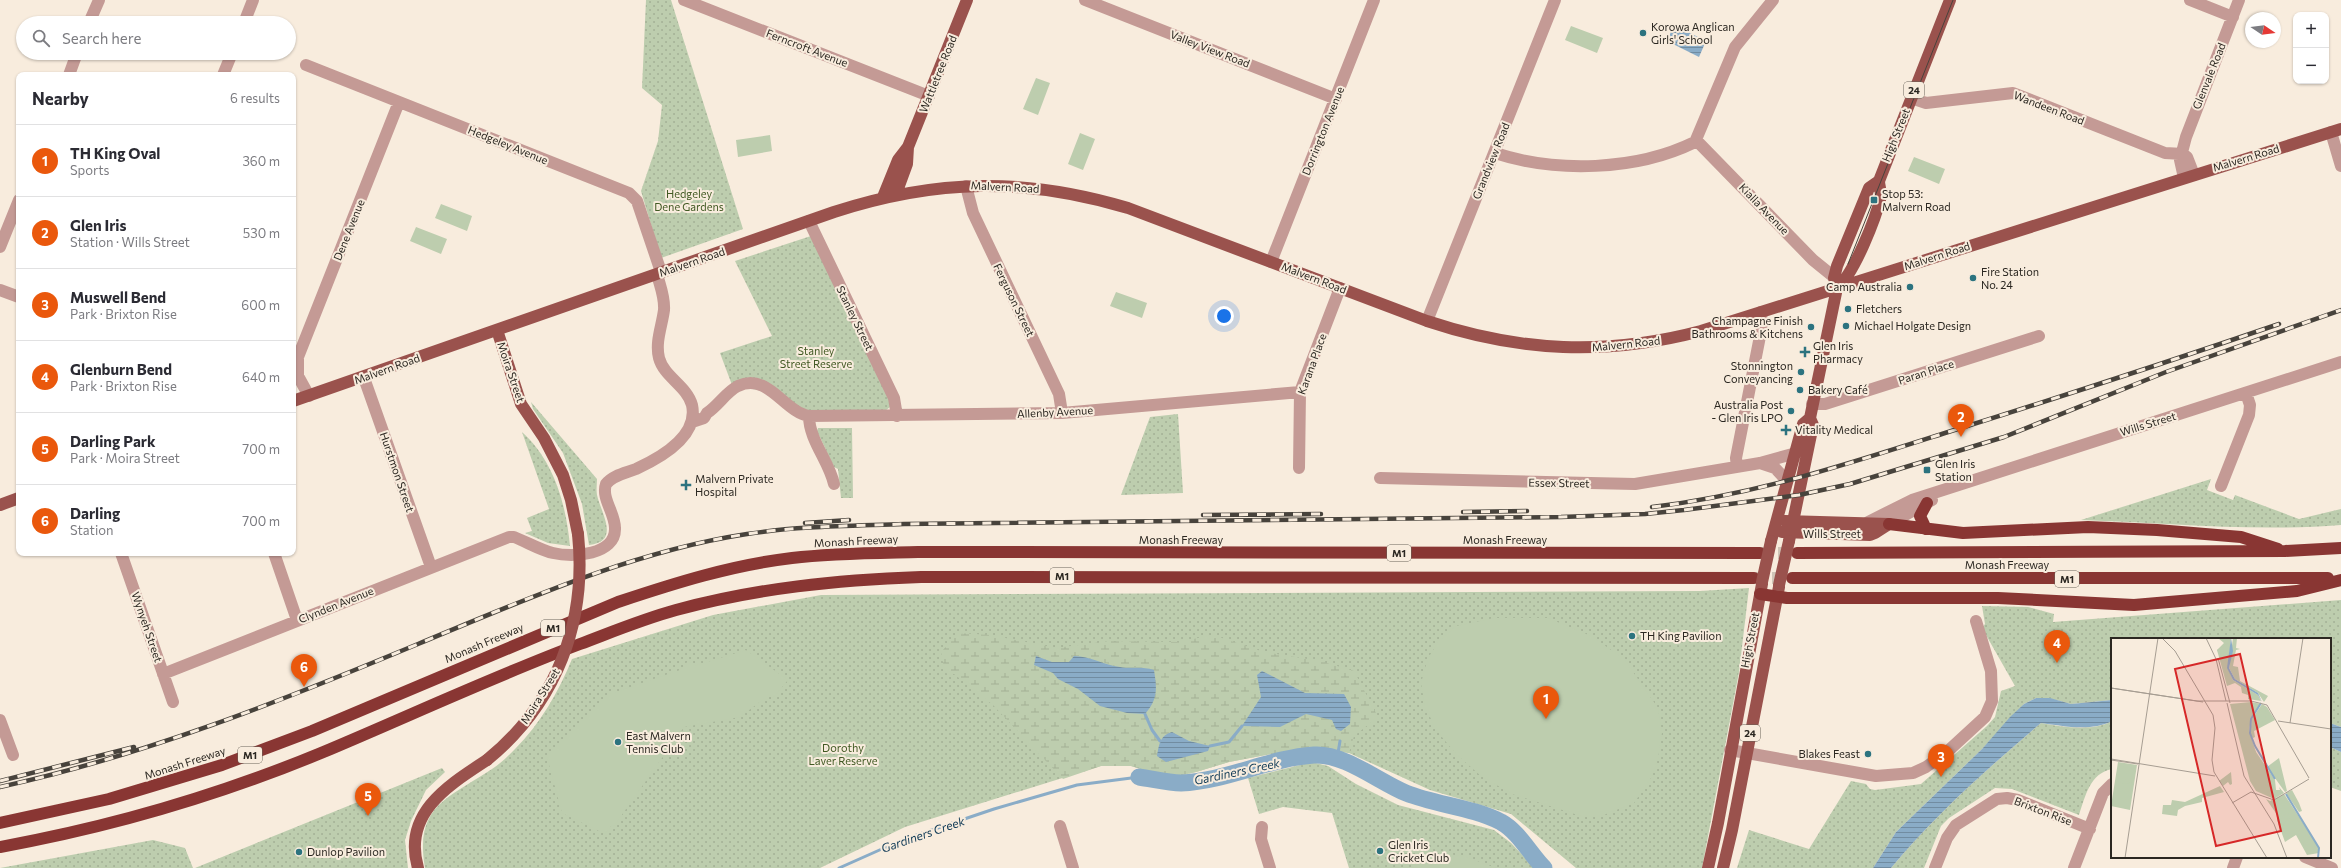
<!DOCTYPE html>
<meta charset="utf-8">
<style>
body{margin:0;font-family:Commissioner,sans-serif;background:#f2f2f3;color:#2b2b33}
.controls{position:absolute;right:12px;top:12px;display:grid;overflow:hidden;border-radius:8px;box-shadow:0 1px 3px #0004}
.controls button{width:36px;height:36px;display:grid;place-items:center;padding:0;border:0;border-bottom:1px solid #e1e1e2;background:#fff;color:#2b2b33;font:20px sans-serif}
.compass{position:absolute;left:2245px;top:12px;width:36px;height:36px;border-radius:50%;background:#fff;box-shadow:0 1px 3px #0004;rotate:103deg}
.you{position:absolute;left:1224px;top:316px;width:14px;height:14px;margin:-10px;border:3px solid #fff;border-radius:50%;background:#1a73e8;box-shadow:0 0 0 6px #1a73e833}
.badge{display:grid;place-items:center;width:26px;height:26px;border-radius:50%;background:#ea580c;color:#fff;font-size:13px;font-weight:700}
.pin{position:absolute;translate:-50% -33px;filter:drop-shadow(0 1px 2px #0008)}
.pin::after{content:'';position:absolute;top:21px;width:14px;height:12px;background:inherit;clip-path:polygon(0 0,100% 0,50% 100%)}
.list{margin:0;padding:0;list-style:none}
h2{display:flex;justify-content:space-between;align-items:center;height:52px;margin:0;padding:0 16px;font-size:17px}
h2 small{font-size:13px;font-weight:400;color:#7c7c81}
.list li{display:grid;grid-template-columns:26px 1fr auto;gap:12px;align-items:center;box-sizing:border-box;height:72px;padding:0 16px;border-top:1px solid #e1e1e2}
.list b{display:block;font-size:15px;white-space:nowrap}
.list p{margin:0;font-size:13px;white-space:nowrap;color:#7c7c81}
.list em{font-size:13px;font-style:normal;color:#7c7c81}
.icon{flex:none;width:22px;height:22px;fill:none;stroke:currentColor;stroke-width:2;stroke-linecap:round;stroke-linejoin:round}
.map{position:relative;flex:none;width:2341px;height:868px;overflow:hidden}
.search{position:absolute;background:#fff;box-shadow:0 1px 3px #0004;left:16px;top:16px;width:280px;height:44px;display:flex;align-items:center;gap:10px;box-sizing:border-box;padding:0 14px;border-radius:22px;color:#7c7c81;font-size:15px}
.panel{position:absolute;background:#fff;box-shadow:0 1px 3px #0004;left:16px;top:72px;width:280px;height:484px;border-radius:8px}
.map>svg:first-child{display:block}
.green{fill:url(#green-dots)}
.wetland{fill:url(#wetland-marsh);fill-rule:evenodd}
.pitch{fill:#bdcdae}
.water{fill:url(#water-rules)}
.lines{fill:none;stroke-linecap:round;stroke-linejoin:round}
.stream{stroke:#8aacc7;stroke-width:3}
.river{stroke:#8aacc7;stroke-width:17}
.highway-tunnel{stroke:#cfc5b7;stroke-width:12;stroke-dasharray:12 6;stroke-linecap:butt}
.minor{stroke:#c49a95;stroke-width:12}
.major{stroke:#9a524d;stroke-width:12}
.highway{stroke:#893633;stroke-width:12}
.tram{stroke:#48433c;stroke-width:1}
.rail-casing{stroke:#48433c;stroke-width:4.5}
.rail{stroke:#f8ecdd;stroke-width:3;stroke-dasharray:9;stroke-linecap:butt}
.major-bridge{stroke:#9a524d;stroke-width:12}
.poi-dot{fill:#2c737f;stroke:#f8ecdd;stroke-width:1.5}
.labels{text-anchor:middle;stroke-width:4;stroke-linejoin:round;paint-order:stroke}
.shield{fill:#f8ecdd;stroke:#686259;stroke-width:1}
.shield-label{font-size:10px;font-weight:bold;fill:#2b2721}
.poi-label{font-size:11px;fill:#2b2721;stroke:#f8ecdd;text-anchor:start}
.street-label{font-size:11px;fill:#2b2721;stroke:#f8ecdd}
.park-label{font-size:11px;fill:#415923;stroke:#f8ecdd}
.water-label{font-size:12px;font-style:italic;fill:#113b57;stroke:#f8ecdd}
.inset-river{fill:none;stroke:#8aacc7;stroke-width:2}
.inset-road{fill:none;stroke:#a69d92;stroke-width:1}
.view{fill:#d62828;fill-opacity:0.15;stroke:#d62828;stroke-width:2}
.inset-edge{fill:none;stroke:#2b2721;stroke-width:2}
</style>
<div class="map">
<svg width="2341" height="868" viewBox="0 0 2341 868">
<defs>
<pattern id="green-dots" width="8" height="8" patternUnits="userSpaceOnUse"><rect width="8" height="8" fill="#bdcdae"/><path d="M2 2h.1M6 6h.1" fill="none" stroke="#a3b095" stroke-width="1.8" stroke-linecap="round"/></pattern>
<pattern id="wetland-marsh" width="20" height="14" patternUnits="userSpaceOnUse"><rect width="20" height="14" fill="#bdcdae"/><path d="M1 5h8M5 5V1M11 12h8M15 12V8" fill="none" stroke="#a3b095"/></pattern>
<pattern id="water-rules" width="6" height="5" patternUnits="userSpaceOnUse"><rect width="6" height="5" fill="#8aacc7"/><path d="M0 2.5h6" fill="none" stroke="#718ca1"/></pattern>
</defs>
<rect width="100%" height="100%" fill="#f8ecdd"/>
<path class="green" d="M646 0H671L743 229 661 258 641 191 658 141 662 105 642 88Z
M811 236 889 397 890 407 885 411H804L784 395 732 385 720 353 772 336 735 261Z
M531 402 597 479C597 484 596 489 597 495 601 513 621 542 589 545L582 504 563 453 533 409Z
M1178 414 1183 493 1121 495 1150 417Z
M818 428H852L853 498H841L838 469 834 467 817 431Z
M522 432C554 461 566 504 570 546L548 543 525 533 532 531 527 518 549 509Z
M2211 479 2207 490 2233 500 2235 495 2299 519 2341 509V525C2255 532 2167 523 2081 520Z
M1749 588 1739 672 1702 868H1576L1511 814 1430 790 1349 753 1320 748H1303L1229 762 1196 772 1177 776H1164L1131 766H1101L905 827 820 868H425C414 805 449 798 492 769 500 764 508 756 515 749 540 724 559 691 572 659L713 615 821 595 1700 591Z
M2341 600V727L2330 723V639H2112V700L2071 704 2056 700 2036 698 2024 704 1982 749 1896 832 1873 868H1737L1749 830 1809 849 1851 781 1866 784 1870 789 1875 790 1921 784 1987 726 1995 717 2001 691 2015 686 1982 628 1985 624 1982 606 2028 607 2054 614 2053 622Z
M2112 721V769C2090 773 2085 797 2079 815L2012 789 1995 788 1949 818 1941 826 1924 868H1891C1936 814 1988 768 2041 723 2063 727 2092 732 2112 721Z
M2330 747 2341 752V791L2330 787Z
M1312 762 1328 766 1356 784 1398 805 1494 830 1511 843 1535 868H1349L1332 813 1283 807 1259 814 1248 778Z
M442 768 445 772 426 790 411 821 405 840 408 868H195Z
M153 840 185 848 193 868H0Z"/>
<path class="wetland" d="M959 633 990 635 1056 648 1109 641 1178 642 1213 635 1264 652 1320 661 1354 671 1378 717 1354 736 1349 753 1320 748H1303L1229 762 1196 772 1177 776H1164L1131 766H1101L1063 779 993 705 954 674 945 673 941 652ZM1074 656H1082L1119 667H1146L1100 706 1078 689 1058 679 1036 657 1052 662H1069ZM1262 671 1305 693H1334L1336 729 1332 720 1306 714 1289 723 1243 726 1261 697 1260 682ZM1172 732 1189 741 1210 746 1157 756Z"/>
<path class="pitch" d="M1571 26 1603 38 1597 53 1565 40Z
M1036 78 1050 83 1038 115 1023 109Z
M1080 133 1095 139 1083 170 1068 164Z
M770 135 772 151 738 157 736 140Z
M1914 157 1945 169 1939 184 1908 171Z
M441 204 472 216 467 231 435 218Z
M416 227 447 239 441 254 410 241Z
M1116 292 1147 303 1142 318 1110 306Z
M1494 618H1548L1591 636 1624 659 1658 708 1662 732 1658 759 1651 778 1634 803 1601 816H1581L1512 794 1481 776 1456 754 1437 731 1425 707 1421 683 1428 658 1439 641 1456 626Z
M746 650 788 680 773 698 769 695 740 717 684 727 614 826 612 825 605 834 562 813 547 757 610 694 680 670 688 661 694 666Z
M1446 854 1464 856 1496 868H1413L1421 861Z"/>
<path class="water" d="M1674 25 1706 41 1699 57 1667 41Z
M1036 656 1052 662H1069L1074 656C1090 656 1104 665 1120 667 1132 669 1142 666 1154 670 1157 689 1158 699 1145 714L1127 713 1100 706 1078 689 1058 679 1053 673 1034 665Z
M1262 671 1305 693 1344 694 1351 707 1350 724 1341 731 1336 729 1332 720 1306 714 1280 727 1242 726 1261 697 1257 675Z
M2036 698H2050L2071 704 2112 700V721C2091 732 2063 726 2041 723 1988 768 1936 814 1891 868H1873L1896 832 1982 749 2010 717 2024 704Z
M2330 723 2341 727V752L2330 747Z
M1172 732 1189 741 1210 746 1208 751 1166 762 1157 756C1159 745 1160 735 1172 732Z"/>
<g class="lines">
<path class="stream" d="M1145 714 1152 730 1160 741
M1210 746 1229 742 1242 726
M1337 759 1340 741
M839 868 902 840 994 809 1077 785 1139 777"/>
<path class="river" d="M1139 777C1153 779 1168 783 1181 783 1227 781 1269 758 1314 755 1344 753 1379 782 1406 793 1436 805 1472 807 1501 822 1519 832 1530 854 1544 868"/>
<path class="highway-tunnel" d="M1760 553H1797
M1754 578H1791"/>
<path class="minor" d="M684 0 929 96
M1085 0 1336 99
M2190 0 2233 17
M89 23 99 0
M244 23 253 0
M306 65 629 193 637 201 661 272
M69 75 77 53
M223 75 232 53
M1911 98 1926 103 2013 93 2165 153 2183 154
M2331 132 2341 166
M1696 140 1813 260 1834 277
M1495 153C1556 173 1636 171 1695 142L1735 47 1773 0
M2183 154 2187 157 2194 175
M2184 178 2180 160 2186 137 2239 0
M966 186 973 213 1059 394 1062 413
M809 221 894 398 897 416
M0 247 19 200
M1271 262 1374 0
M0 290 19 297
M1427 321 1555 0
M298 357V376L309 396
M293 365 298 357 399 102
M364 378 431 567
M1812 404H1825L2039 336
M809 416C809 440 829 461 834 484
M692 422 704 418 707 413C719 405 726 392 738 386 768 372 784 412 809 416L1062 413 1300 392
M1760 463 1775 468 1787 481
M1737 467 1736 458 1762 326 1761 312
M1299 468 1300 392 1340 288
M1380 478 1635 484 1760 463 1796 453
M2221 486 2249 415 2250 405 2246 393
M1868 522 1912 500 2341 362
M1889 524 1932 500
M121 553 173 702
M274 553 297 620
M163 674 509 537H514C527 542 540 550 553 553 573 558 616 555 615 528 615 513 601 498 606 484 613 475 626 473 636 469 660 458 699 437 692 405 687 386 664 377 659 358 655 342 662 326 664 310 665 297 660 286 657 274
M0 720 13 755
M1730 750 1876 776 1913 773 1926 767 1948 751 1985 717 1992 701 1991 671 1976 621
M1060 826 1073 868
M1262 827 1261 839 1270 868
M2305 857 2332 868
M1935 868 1947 838 1956 825 1997 799 2007 798 2018 800 2090 829
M2074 868 2103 793 2112 784
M2233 868 2237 857"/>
<path class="major" d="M896 194 907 164 908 147 967 0
M883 197 898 160 908 147
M1837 288 1834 278 1837 266 1869 188 1879 181
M497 330 521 404 544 438 563 475 571 500 578 534
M293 401 834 212C936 179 1024 177 1128 208L1427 321C1520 352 1606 356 1701 331L2341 129
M0 505 19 498
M1785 521 1889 524
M1782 532 1870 535 1875 533 1889 524
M1771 541 1803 424 1810 418
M1789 541 1813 425 1810 418 1837 288C1854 274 1876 218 1881 196 1881 191 1879 185 1879 181L1950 0
M418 868C402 813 449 785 487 760
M1708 868 1718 823 1762 584
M1723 868 1732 830 1779 587"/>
<path class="highway" d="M1889 524 1963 533 2088 527 2157 530 2241 537 2278 549
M1926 529 1920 516 1927 503
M1797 553 2285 551 2341 548
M1792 578H2328
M1760 594 1787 598H1998L2134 605 2297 591 2341 580
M0 823 109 799 222 765 312 731 618 602C675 583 732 565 792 558 834 553 876 553 918 552L1760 553
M0 847C110 827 217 796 321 753 407 717 492 677 580 644 612 632 643 619 676 610 758 588 836 580 921 577L1754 578"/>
<path class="tram" d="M1848 264 1953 0"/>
<defs>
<path id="rail" d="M1652 507C1754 495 1848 464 1945 433 2057 398 2168 362 2279 324
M1463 512 1527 511
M1203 515 1321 514
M805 523 849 520
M0 781 134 747
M0 787C146 755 281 701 418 644 524 600 634 551 747 534 799 526 852 526 904 524L1561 517 1645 514 1684 510 1799 495 1850 484 2004 437 2166 372 2341 310"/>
</defs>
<use href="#rail" class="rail-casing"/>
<use href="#rail" class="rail"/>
<path class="major-bridge" d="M1762 582 1771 541
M1779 585 1789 541
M487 760C557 703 587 622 578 534"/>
</g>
<g class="poi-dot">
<circle cx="1643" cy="33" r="4"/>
<rect x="1870" y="196" width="8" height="8" rx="2"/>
<circle cx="1973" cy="278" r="4"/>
<circle cx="1910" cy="287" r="4"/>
<circle cx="1848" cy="309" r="4"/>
<circle cx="1846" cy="326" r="4"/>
<circle cx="1811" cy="327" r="4"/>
<path d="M1803 346h4v4h4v4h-4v4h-4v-4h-4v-4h4z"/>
<circle cx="1801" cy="372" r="4"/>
<circle cx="1800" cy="390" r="4"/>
<circle cx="1791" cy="411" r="4"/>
<path d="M1784 424h4v4h4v4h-4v4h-4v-4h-4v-4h4z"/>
<rect x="1923" y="466" width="8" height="8" rx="2"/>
<path d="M684 479h4v4h4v4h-4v4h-4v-4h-4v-4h4z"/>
<circle cx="1632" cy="636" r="4"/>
<circle cx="618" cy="742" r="4"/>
<circle cx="1868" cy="754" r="4"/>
<circle cx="1380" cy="851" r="4"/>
<circle cx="299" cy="852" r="4"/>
</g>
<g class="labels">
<g class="shield">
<rect x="1904" y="82" width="20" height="16" rx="3"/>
<rect x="1387" y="545" width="24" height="16" rx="3"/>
<rect x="1050" y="568" width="24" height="16" rx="3"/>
<rect x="2055" y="571" width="24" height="16" rx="3"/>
<rect x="541" y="620" width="24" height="16" rx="3"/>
<rect x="1740" y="725" width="20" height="16" rx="3"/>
<rect x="238" y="747" width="24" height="16" rx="3"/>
</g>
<g class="shield-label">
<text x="1914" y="94">24</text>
<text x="1399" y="557">M1</text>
<text x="1062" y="580">M1</text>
<text x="2067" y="583">M1</text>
<text x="553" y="632">M1</text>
<text x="1750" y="737">24</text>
<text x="250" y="759">M1</text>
</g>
<g class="poi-label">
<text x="1651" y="31">Korowa Anglican<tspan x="1651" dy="13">Girls' School</tspan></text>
<text x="1882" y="198">Stop 53:<tspan x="1882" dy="13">Malvern Road</tspan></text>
<text x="1981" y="276">Fire Station<tspan x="1981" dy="13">No. 24</tspan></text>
<text x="1902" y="291" text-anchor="end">Camp Australia</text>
<text x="1856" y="313">Fletchers</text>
<text x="1803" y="325" text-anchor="end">Champagne Finish<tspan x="1803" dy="13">Bathrooms &amp; Kitchens</tspan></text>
<text x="1854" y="330">Michael Holgate Design</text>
<text x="1813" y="350">Glen Iris<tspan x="1813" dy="13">Pharmacy</tspan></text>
<text x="1793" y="370" text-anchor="end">Stonnington<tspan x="1793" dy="13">Conveyancing</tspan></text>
<text x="1808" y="394">Bakery Café</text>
<text x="1783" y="409" text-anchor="end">Australia Post<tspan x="1783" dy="13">- Glen Iris LPO</tspan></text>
<text x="1795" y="434">Vitality Medical</text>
<text x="1935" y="468">Glen Iris<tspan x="1935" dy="13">Station</tspan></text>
<text x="695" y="483">Malvern Private<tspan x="695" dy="13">Hospital</tspan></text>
<text x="1640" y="640">TH King Pavilion</text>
<text x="626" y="740">East Malvern<tspan x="626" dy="13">Tennis Club</tspan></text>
<text x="1860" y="758" text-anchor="end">Blakes Feast</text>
<text x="1388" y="849">Glen Iris<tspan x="1388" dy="13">Cricket Club</tspan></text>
<text x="307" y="856">Dunlop Pavilion</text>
</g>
<g class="street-label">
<text transform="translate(807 48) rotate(21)" y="4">Ferncroft Avenue</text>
<text transform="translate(1210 49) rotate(21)" y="4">Valley View Road</text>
<text transform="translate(938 74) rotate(-68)" y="4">Wattletree Road</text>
<text transform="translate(2209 76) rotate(-68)" y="4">Glenvale Road</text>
<text transform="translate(2049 108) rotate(21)" y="4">Wandeen Road</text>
<text transform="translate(1323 131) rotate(-68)" y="4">Dorrington Avenue</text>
<text transform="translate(1896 135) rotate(-68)" y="4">High Street</text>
<text transform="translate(508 145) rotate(22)" y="4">Hedgeley Avenue</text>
<text transform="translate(2246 158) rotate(-17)" y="4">Malvern Road</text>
<text transform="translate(1491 161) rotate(-68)" y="4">Grandview Road</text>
<text transform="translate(1005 187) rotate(3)" y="4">Malvern Road</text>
<text transform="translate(1764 209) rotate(46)" y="4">Kialla Avenue</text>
<text transform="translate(349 230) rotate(-68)" y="4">Dene Avenue</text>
<text transform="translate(1937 256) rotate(-18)" y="4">Malvern Road</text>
<text transform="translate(692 262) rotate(-19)" y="4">Malvern Road</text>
<text transform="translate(1314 278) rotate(21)" y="4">Malvern Road</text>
<text transform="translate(1014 300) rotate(64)" y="4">Ferguson Street</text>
<text transform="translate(855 318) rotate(64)" y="4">Stanley Street</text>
<text transform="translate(1626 344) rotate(-6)" y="4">Malvern Road</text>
<text transform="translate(1312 364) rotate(-70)" y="4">Karana Place</text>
<text transform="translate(387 369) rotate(-20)" y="4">Malvern Road</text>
<text transform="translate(511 372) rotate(71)" y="4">Moira Street</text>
<text transform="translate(1926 372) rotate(-18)" y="4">Paran Place</text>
<text transform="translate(1055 412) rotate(-3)" y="4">Allenby Avenue</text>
<text transform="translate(2148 424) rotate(-17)" y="4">Wills Street</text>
<text transform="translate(397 472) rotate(71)" y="4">Hurstmon Street</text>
<text transform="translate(1559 483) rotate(1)" y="4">Essex Street</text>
<text x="1832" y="538">Wills Street</text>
<text x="1181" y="544">Monash Freeway</text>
<text x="1505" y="544">Monash Freeway</text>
<text transform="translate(856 541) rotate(-3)" y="4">Monash Freeway</text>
<text x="2007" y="569">Monash Freeway</text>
<text transform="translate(336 605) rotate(-22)" y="4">Clynden Avenue</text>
<text transform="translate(147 627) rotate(71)" y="4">Wynyeh Street</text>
<text transform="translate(1750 640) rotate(-79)" y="4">High Street</text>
<text transform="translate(484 643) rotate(-23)" y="4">Monash Freeway</text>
<text transform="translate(540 696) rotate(-58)" y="4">Moira Street</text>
<text transform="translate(185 763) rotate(-18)" y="4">Monash Freeway</text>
<text transform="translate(2043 811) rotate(21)" y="4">Brixton Rise</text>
</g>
<g class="park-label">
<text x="689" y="198">Hedgeley<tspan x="689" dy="13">Dene Gardens</tspan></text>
<text x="816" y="355">Stanley<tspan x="816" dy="13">Street Reserve</tspan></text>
<text x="843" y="752">Dorothy<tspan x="843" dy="13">Laver Reserve</tspan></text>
</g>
<g class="water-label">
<text transform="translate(1237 772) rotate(-12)" y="4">Gardiners Creek</text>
<text transform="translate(923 835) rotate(-19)" y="4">Gardiners Creek</text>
</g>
</g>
<g transform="translate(2111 638)">
<rect width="220" height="220" fill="#f8ecdd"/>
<path d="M107 0H120L117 31 122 42 147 57 150 63 137 61V57L131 55 130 49 124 45 116 48 106 12 113 5ZM122 0H126L125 10 129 11 125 12 122 28 127 29 129 43 157 58 153 64 147 55 124 41 118 30ZM140 64 150 66 140 80 138 93 143 111 164 142 165 152H169L168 149 173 155 163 161 145 153 139 143 119 66ZM151 66 156 69 164 82 143 93 144 99 142 100 139 96 141 81ZM168 120 176 153 174 154 156 129ZM7 124 26 127 19 172 0 168ZM120 134 121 146 119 147 117 144 112 148 108 143ZM109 148 113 154 91 160V164L74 168 67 172 66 178 51 176 52 167H60L61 162 74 164ZM181 152 188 165 191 173 188 174 175 155ZM173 156 207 208 208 215 196 217 185 197 174 204 166 182 167 178 155 161 159 163Z" fill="#bdcdae"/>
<path d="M117 5V16L115 19H110L106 12Z" fill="#bdcdae"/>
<path d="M135 91 138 93 145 114 138 125 132 105V94Z" fill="#bdcdae"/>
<path d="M154 69 155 82 147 87 144 84 145 77ZM124 79a8 8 0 1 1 16 0a8 8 0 1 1-16 0ZM6 137a9 9 0 1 1 18 0a9 9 0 1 1-18 0ZM164 128H168L171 136 169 143 162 135ZM142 137 148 144 157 148 156 151 152 153 147 150 141 140ZM164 169a8 8 0 1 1 16 0a8 8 0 1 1-16 0ZM177 180 190 184 192 191 175 196 171 189ZM192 207a6 6 0 1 1 12 0a6 6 0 1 1-12 0Z" fill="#bdcdae"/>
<path d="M120 0 122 13 118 30 124 41 147 55 151 64 147 57 122 42 116 30Z" fill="#8aacc7"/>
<path class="inset-river" d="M144 108 164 141M144 108 139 95 140 81 150 65M175 156 208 210 207 220"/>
<path class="inset-road" d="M51 0 64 13 102 77 104 90 101 122 103 134 156 220M95 0 105 21 115 63M107 20 119 65M0 50 86 63M0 50 92 64M86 63H140L156 67 198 140M116 65 133 138 163 186 176 220M167 83 220 91M179 85 192 0M0 121 104 138M0 122 27 126M121 165 140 154 163 162 198 141M14 220 47 0"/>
<path class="view" d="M129 16 170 193 105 208 64 31Z"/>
<rect width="220" height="220" class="inset-edge"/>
</g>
</svg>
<div class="controls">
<button>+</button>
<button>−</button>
</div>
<svg class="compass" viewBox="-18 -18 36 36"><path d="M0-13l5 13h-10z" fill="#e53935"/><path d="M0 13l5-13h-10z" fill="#7c7c81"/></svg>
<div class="you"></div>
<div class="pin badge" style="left:1546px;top:719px">1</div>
<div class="pin badge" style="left:1961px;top:437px">2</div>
<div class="pin badge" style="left:1941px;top:777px">3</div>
<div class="pin badge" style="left:2057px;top:663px">4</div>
<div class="pin badge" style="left:368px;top:816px">5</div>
<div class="pin badge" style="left:304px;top:687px">6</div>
<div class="search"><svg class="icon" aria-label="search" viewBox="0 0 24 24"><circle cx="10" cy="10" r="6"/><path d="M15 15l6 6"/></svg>Search here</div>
<section class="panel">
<h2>Nearby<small>6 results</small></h2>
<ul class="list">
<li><span class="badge">1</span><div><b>TH King Oval</b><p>Sports</p></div><em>360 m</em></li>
<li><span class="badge">2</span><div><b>Glen Iris</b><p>Station · Wills Street</p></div><em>530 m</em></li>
<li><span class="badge">3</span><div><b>Muswell Bend</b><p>Park · Brixton Rise</p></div><em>600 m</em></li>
<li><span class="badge">4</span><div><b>Glenburn Bend</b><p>Park · Brixton Rise</p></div><em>640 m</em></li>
<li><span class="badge">5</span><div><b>Darling Park</b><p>Park · Moira Street</p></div><em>700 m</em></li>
<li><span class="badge">6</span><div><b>Darling</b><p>Station</p></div><em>700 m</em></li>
</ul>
</section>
</div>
